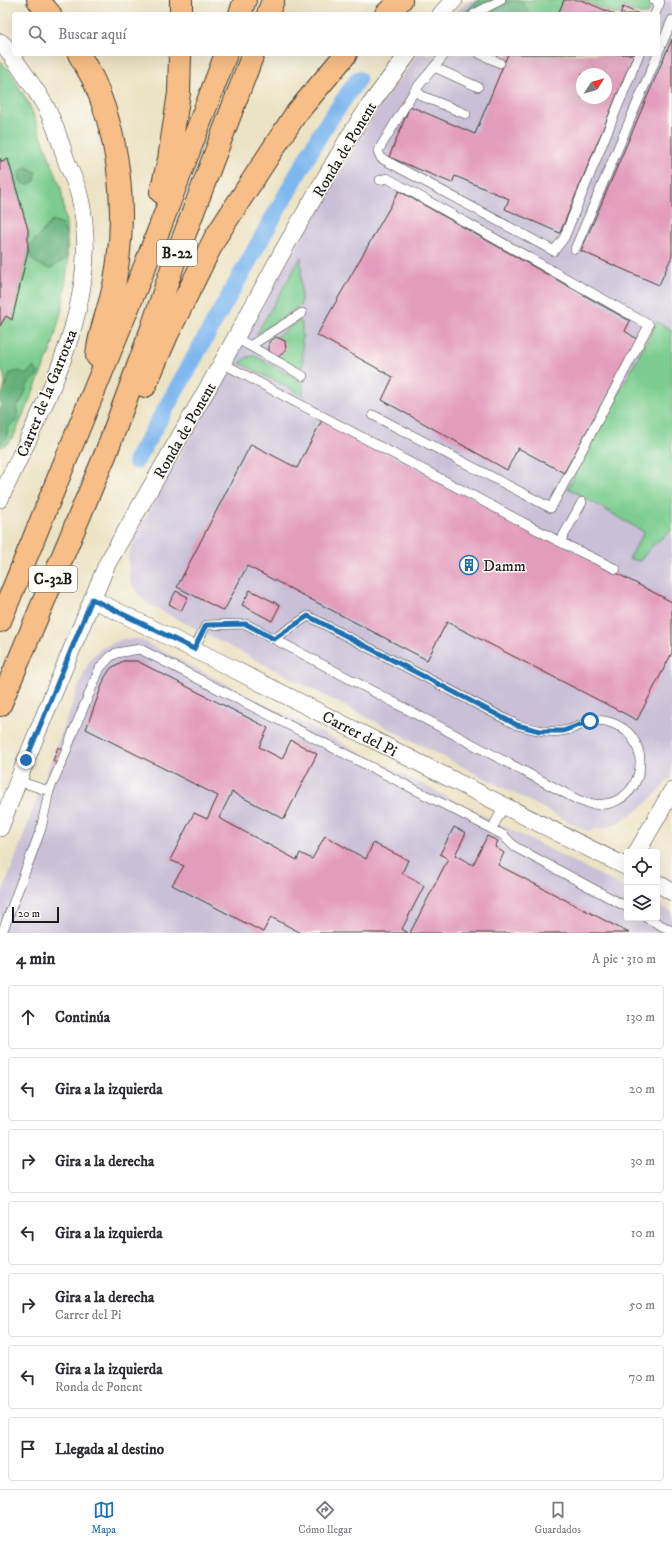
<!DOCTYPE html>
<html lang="es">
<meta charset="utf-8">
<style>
body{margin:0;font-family:"IM FELL DW Pica",serif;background:#f2f2f3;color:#2b2b33}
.controls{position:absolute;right:12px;bottom:12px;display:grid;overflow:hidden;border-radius:4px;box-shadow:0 4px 16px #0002}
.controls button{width:36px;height:36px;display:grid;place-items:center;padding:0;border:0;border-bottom:1px solid #e1e1e2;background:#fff;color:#2b2b33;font:20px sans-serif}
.compass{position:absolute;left:576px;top:68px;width:36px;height:36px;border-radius:50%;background:#fff;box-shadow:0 4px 16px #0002;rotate:54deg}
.scale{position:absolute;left:12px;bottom:10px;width:47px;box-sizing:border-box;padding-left:4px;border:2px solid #1c1c1c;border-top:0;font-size:11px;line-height:14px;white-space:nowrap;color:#1c1c1c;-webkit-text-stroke:3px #fdfcf7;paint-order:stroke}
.stop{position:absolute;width:12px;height:12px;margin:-9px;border:3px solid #1f6fb2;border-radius:50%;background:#fff}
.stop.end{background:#1f6fb2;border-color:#fff;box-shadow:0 1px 4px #0008}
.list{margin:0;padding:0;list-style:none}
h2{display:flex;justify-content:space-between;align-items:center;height:52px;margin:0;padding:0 16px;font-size:17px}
h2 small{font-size:13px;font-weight:400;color:#7c7c81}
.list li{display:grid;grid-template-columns:26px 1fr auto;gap:12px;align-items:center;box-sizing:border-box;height:64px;margin:0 8px 8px;padding:0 8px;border:1px solid #e1e1e2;border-radius:4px}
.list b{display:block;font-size:15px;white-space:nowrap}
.list p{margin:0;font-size:13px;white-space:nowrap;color:#7c7c81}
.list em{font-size:13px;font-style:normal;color:#7c7c81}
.icon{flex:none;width:22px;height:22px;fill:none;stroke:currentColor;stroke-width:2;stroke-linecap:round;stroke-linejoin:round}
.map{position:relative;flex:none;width:672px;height:933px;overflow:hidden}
.search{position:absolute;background:#fff;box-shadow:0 4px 16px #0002;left:12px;right:12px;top:12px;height:44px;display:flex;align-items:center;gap:10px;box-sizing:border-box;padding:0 14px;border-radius:4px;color:#7c7c81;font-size:15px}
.sheet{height:556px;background:#fff}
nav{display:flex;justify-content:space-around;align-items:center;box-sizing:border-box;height:56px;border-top:1px solid #e1e1e2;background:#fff;font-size:11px;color:#7c7c81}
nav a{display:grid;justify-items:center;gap:2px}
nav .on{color:#1f6fb2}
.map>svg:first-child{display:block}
.industrial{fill:#c9bfd7;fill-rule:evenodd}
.green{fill:#7bcd8f;stroke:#4c7456}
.forest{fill:#64b07a;stroke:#40664b}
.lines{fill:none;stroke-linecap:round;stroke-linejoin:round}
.canal{stroke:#7eb7ef;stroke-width:17}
.building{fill:#e39dbc;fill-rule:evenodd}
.lane-casing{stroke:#3b3a35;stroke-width:10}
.street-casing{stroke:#3b3a35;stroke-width:18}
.highway-casing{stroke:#3b3a35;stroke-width:24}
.lane{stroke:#fff;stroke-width:9}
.street{stroke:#fff;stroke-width:17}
.highway{stroke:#f7be87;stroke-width:22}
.route{stroke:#1f6fb2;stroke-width:5}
.labels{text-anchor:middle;stroke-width:3;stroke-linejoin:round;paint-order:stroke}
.shield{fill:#fdfcf7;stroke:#605f5e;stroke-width:1}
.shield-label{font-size:15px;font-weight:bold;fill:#1c1c1c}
.street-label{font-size:16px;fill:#1c1c1c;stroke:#fdfcf7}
.poi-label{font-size:16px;fill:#1c1c1c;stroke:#fdfcf7;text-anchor:start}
</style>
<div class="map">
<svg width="672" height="933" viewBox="0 0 672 933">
<rect width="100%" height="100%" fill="#fdfcf7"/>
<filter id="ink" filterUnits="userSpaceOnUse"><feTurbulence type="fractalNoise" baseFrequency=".025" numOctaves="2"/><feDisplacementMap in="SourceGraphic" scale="8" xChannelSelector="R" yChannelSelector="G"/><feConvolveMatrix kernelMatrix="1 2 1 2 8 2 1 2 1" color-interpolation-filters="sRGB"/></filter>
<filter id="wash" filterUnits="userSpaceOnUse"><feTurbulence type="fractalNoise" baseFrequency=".012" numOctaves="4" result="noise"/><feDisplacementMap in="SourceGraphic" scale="16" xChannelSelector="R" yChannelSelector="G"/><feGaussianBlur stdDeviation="0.9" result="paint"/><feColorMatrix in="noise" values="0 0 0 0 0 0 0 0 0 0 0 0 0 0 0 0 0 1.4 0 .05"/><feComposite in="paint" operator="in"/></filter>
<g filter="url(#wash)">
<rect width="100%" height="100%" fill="#ece3c4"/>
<path class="industrial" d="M471 0H672V776L657 793 637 811 612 826 587 831 146 603 136 591 129 579 128 556 135 536 310 222 379 107 418 54H658V14H452ZM582 74H606V98H582Z
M124 639H139L627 889V918H657V904L672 912V933H0V899L83 675 91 658 104 646Z"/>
<path class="green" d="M487 0H564L558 14H465Z
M581 0H653L647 14H639L623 7 620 14H614Z
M0 60 11 73 30 106 61 188 66 224 68 264 62 309 51 350 14 436 8 443 0 447V405L6 391 4 375 0 367V326L6 316 12 320 28 251V230L8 159 2 162 0 158Z
M301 257V305L256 335Z
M299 321 302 323 303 366 298 368 278 357 285 341 276 337Z
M657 322 672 330V530L670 531 650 548 640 561 629 559 644 532 568 488Z
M255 356 303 382V395L240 363 247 357Z"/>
<path class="forest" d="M477 0H521L530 14H464Z
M26 167 36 172 35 181 27 185 20 181 19 172Z
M52 221 61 224 67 236V258L50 269C45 267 37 264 33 260 31 258 29 252 30 248 31 244 48 225 52 221Z
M34 367 39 373 34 379 28 384 23 398 16 408 19 417 15 422 8 427 7 438 0 443V399L10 373 19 371 26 374Z"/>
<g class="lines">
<path class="canal" d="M136 461 322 131 358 79"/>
</g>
<g id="blocks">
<path class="building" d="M564 0H581L614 14H558Z
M623 7 639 14H620Z
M672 39V256L659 285 581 251Z
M508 54H634L560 233 505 209 509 199 455 176 452 183 389 157 410 106 475 134ZM582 74H606V98H582Z
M0 158 2 162 8 159 28 230V251L12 320 6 316 0 326Z
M399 191 630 321 625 331 637 339 564 473 518 448 507 470 382 400 393 377 317 335Z
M276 337 285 341 286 351 278 357 269 353V342Z
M322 420 672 602V653L637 720 447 622 427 660 247 566 224 611 177 587 251 444 297 468Z
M250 590 280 605 272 621 242 605Z
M176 591 188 597 181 611 169 604Z
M123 661H137L268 728 259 747 282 759 291 740 317 754 284 819 232 792 219 818 297 860 300 853 312 859 325 836 366 859 373 843 408 860 402 873 424 886 402 929 408 933H301L271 917 263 932 172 885 184 866 170 860 194 813 207 819 218 796 86 729 105 677 111 668Z
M58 747 63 750 57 764 53 761Z
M454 827 466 833 455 855 473 865 487 836 498 841 495 847 504 853 498 865 629 933H410L448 859 440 854Z"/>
</g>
</g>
<g filter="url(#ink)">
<use href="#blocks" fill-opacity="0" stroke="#3b3a35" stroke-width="1"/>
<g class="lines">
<defs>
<path id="lane" d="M654 0 660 2 655 14
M474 14 501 0
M658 53 672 20
M445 54 415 90 378 151 381 158 554 251 564 238 639 54
M480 54 500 63
M434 67 478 87
M415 90 422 96 466 114
M575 249 658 54
M236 338 303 376
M250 346 302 313
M222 363 560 542 616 569
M373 415 551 508 649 325 387 178 380 180
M560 542 582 502
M194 649 206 625 246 624 578 800C640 824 663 741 612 723 591 715 580 729 562 731 546 733 532 729 517 725L308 616 274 639
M18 781 49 791
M492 829 504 806
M647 918 672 931
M2 933 41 829 49 791 65 754 74 730 100 668 110 657 116 653 140 649 492 829 503 835 515 847 627 907"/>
<path id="street" d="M441 14 454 0
M0 42 5 46C19 67 35 87 47 109 55 125 61 143 66 160 70 171 76 183 79 194 106 299 42 407 0 499
M92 599C271 686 448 779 627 867
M0 828 26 760 107 564 222 363 284 249 349 137 370 105 408 54
M637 852 672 791
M657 883 672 892"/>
<path id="highway" d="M38 0 50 14
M181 14V0
M240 14 245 0
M268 14 273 0
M386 14 401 0
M79 54C84 64 92 75 96 86 121 146 127 216 115 280 111 306 99 330 97 356
M161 192 169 159 179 93 180 54
M145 386 167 335 215 238 295 115 346 54
M0 621 145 266 226 54
M0 705 106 453 152 328 173 265 253 54"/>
</defs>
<use href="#lane" class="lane-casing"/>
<use href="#street" class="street-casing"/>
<use href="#highway" class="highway-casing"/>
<use href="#lane" class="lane"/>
<use href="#street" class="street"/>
<use href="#highway" class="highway"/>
</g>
</g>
<g class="lines" filter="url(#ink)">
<path class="route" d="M26 760 92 599 194 649 206 625 246 624 274 639 308 616 517 725 540 731H563L590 721"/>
</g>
<defs>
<symbol id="building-ring" viewBox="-11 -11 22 22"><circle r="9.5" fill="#fdfcf7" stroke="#1f6fb2" stroke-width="1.5"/><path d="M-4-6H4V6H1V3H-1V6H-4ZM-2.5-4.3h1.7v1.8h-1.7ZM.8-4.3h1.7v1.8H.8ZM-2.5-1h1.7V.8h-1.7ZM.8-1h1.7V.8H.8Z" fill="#1f6fb2"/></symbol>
</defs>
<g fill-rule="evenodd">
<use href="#building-ring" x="458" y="554" width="22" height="22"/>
</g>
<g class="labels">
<g class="shield">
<rect x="157" y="240" width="40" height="26" rx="3"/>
<rect x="29" y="566" width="48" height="26" rx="3"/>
</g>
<g class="shield-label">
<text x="177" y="258">B-22</text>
<text x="53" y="584">C-32B</text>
</g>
<g class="street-label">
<text transform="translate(344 149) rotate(-59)" y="6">Ronda de Ponent</text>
<text transform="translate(46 393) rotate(-68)" y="6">Carrer de la Garrotxa</text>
<text transform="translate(184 430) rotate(-60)" y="6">Ronda de Ponent</text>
<text transform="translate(360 733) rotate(27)" y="6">Carrer del Pi</text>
</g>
<g class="poi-label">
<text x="483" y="571">Damm</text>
</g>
</g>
</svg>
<div class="controls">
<button><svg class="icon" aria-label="locate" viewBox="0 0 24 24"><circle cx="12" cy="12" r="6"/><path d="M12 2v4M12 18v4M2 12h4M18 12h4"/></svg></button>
<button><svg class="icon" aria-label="layers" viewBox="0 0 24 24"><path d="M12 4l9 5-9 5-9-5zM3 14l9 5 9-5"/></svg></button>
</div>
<svg class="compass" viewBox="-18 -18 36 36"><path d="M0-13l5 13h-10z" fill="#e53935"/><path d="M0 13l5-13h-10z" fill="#7c7c81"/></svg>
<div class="scale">20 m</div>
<div class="stop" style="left:590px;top:721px"></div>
<div class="stop end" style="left:26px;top:760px"></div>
<div class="search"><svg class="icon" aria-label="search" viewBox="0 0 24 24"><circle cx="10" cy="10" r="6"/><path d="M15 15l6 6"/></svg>Buscar aquí</div>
</div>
<section class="sheet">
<h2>4 min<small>A pie · 310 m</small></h2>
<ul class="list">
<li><svg class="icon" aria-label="ahead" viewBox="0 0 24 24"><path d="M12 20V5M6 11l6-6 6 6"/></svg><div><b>Continúa</b></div><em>130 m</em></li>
<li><svg class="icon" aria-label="left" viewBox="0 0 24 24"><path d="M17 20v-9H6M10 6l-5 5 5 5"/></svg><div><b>Gira a la izquierda</b></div><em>20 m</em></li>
<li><svg class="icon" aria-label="right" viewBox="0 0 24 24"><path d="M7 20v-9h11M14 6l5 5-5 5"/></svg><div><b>Gira a la derecha</b></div><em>30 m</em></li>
<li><svg class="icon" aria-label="left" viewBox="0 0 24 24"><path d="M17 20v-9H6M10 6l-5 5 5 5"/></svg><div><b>Gira a la izquierda</b></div><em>10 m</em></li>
<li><svg class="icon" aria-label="right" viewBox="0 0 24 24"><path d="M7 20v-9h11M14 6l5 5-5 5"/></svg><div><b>Gira a la derecha</b><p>Carrer del Pi</p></div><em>50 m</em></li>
<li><svg class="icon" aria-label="left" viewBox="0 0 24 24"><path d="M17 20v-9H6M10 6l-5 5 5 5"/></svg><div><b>Gira a la izquierda</b><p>Ronda de Ponent</p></div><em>70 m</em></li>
<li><svg class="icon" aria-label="arrive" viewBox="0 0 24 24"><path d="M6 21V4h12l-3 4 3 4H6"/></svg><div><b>Llegada al destino</b></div></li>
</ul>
</section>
<nav>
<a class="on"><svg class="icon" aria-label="map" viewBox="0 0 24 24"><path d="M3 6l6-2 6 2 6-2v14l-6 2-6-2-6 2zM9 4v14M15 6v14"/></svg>Mapa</a>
<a><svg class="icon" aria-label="directions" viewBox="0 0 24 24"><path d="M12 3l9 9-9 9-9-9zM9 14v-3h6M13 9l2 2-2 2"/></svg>Cómo llegar</a>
<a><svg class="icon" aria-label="saved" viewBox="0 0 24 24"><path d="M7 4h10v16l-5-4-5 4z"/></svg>Guardados</a>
</nav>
